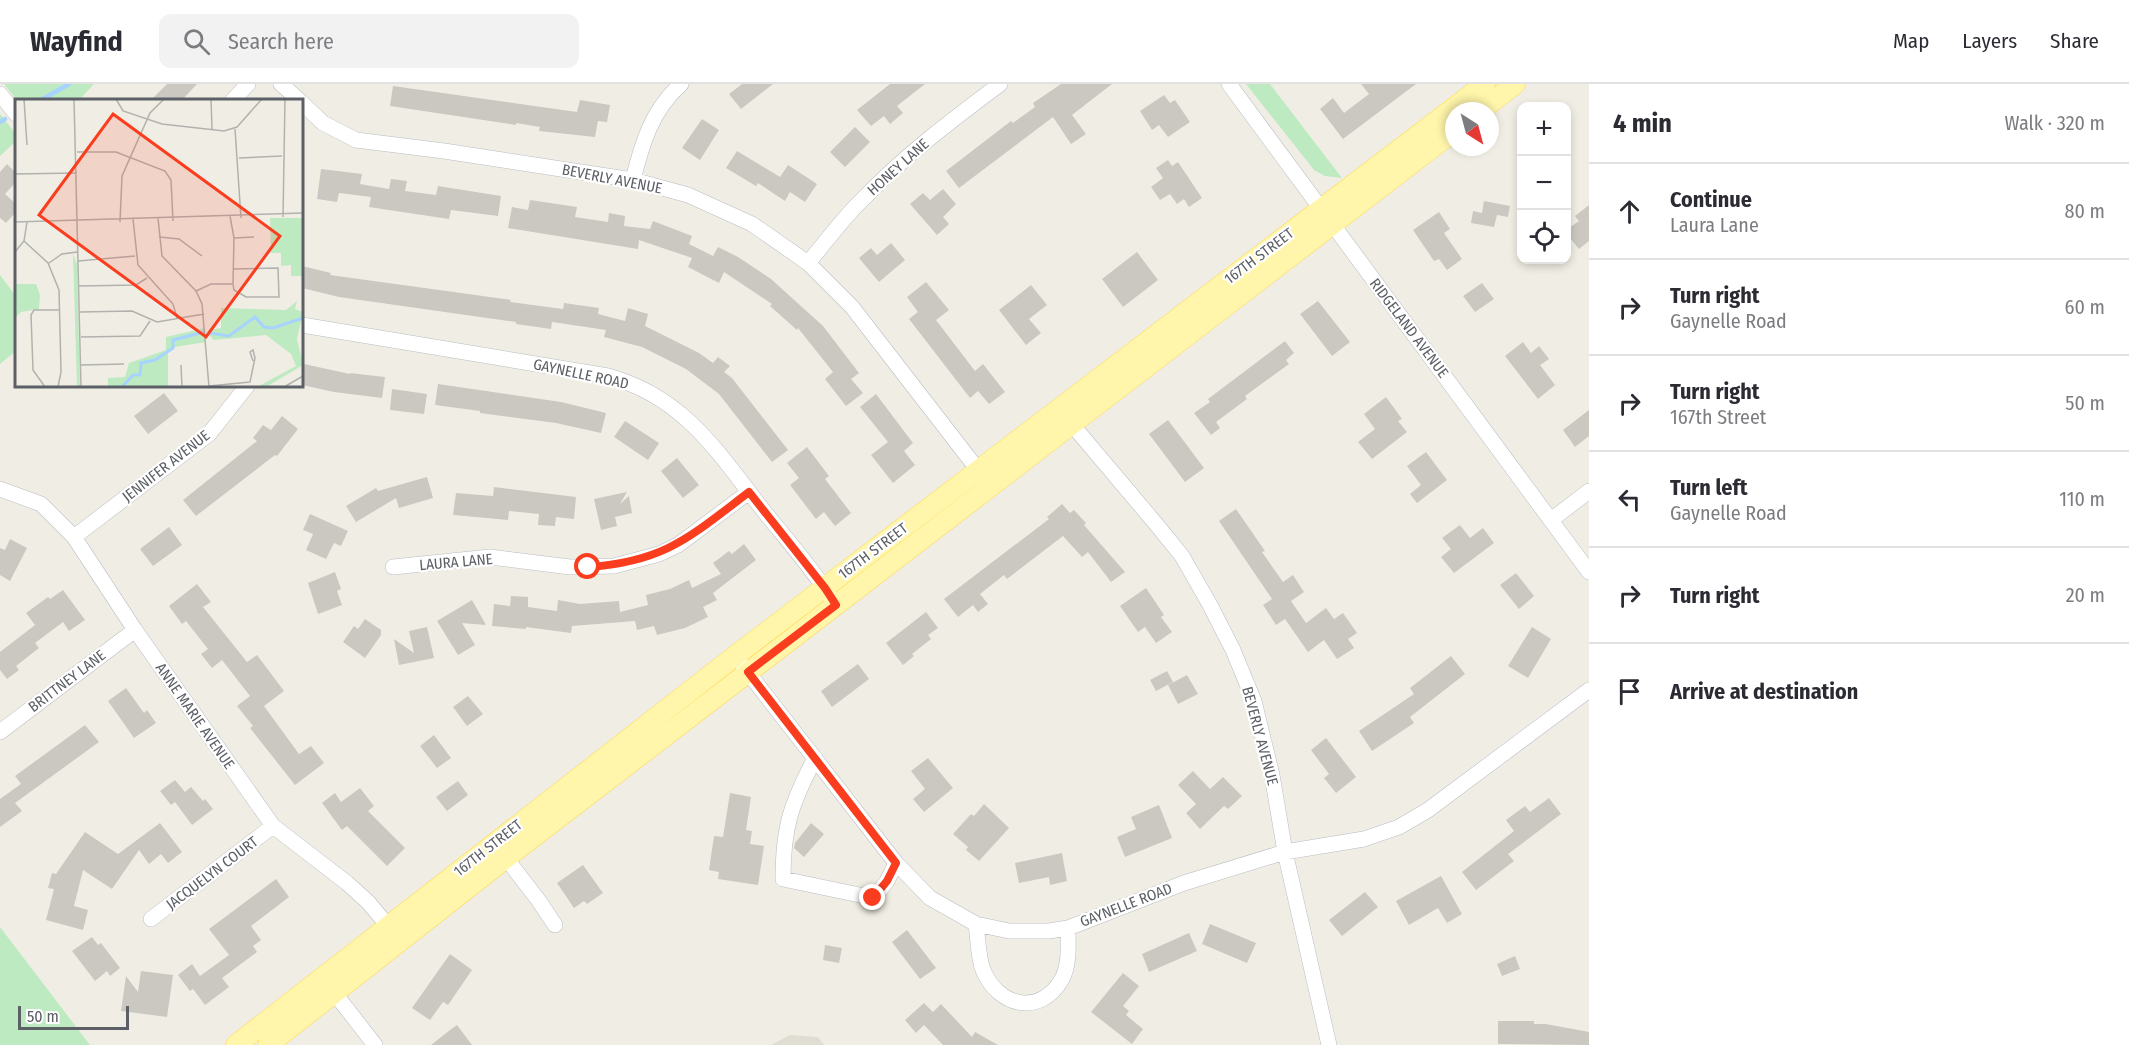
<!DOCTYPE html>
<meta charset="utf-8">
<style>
body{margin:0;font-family:"Fira Sans Condensed",sans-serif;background:#f2f2f3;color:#2b2b33}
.controls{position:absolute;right:18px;top:18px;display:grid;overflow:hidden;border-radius:12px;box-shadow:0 3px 9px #0003}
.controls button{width:54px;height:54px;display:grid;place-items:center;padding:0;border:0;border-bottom:2px solid #e1e1e2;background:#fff;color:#2b2b33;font:30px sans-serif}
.compass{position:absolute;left:1445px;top:18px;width:54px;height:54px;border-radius:50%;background:#fff;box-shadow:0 3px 9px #0003;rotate:144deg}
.scale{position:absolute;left:18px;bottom:15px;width:111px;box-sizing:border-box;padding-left:6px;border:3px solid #5c6066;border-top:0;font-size:16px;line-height:21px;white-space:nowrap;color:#5c6066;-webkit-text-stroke:4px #fff;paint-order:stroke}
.stop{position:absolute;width:18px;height:18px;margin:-14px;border:4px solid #fb3d1f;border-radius:50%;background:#fff}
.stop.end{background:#fb3d1f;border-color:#fff;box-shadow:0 2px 6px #0008}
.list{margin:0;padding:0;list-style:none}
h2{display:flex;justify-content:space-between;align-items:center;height:78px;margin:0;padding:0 24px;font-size:26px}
h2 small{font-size:20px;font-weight:400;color:#7c7c81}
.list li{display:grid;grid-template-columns:39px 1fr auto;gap:18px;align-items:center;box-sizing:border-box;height:96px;padding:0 24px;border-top:2px solid #e1e1e2}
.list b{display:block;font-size:22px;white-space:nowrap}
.list p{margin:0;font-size:20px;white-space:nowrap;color:#7c7c81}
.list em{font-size:20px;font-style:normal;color:#7c7c81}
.icon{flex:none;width:33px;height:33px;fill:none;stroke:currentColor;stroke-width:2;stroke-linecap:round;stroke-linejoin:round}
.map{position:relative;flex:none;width:1589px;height:961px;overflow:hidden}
header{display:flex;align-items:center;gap:36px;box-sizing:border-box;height:84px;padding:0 30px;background:#fff;border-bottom:2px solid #e1e1e2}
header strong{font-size:28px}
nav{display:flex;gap:33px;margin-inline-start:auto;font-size:21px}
.search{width:420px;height:54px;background:#f2f2f3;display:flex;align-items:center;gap:15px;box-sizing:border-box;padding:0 21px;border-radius:12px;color:#7c7c81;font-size:22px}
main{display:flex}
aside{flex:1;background:#fff}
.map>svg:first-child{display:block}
.education{fill:#e0ded3}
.green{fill:#beeac1}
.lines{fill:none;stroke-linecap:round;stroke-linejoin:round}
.stream{stroke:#a6d3ff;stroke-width:4.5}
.building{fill:#cbc8c1}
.minor-casing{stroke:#b9bcc2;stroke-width:16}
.major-casing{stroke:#ffd84f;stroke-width:21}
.minor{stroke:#fff;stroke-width:15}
.major{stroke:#fff6ab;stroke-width:20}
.route{stroke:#fb3d1f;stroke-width:8}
.labels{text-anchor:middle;stroke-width:4.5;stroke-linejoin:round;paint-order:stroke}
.street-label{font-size:15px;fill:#5c6066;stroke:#fff}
.inset-river{fill:none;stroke:#a6d3ff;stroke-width:3}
.inset-road{fill:none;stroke:#b1b1ae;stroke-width:1.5}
.view{fill:#fb3d1f;fill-opacity:0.15;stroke:#fb3d1f;stroke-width:3}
.inset-edge{fill:none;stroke:#5c6066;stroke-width:3}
</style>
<header>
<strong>Wayfind</strong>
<div class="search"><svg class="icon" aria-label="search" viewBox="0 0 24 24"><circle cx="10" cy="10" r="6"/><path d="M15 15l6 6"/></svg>Search here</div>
<nav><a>Map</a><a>Layers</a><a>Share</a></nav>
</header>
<main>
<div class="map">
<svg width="1589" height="961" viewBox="0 0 1589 961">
<rect width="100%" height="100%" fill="#f0eee4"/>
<path class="education" d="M790 951 818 953 824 961H771Z"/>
<path class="green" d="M4 0H94L79 16H17Z
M1246 0H1270L1342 94 1325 92 1314 86Z
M0 30 16 50V57L0 72Z
M0 191 16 212V267L0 280Z
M0 843 90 961H0Z"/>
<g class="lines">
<path class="stream" d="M41 16 69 0
M0 38 5 35"/>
</g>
<path class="building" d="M167 0H197L182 16H151Z
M742 0H773L741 25 729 10Z
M890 0H925L897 22 903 29 890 40 884 32 871 42 857 26Z
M1061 0H1112L1072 31 1086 50 1071 60 1053 33 959 104 946 87 1011 37 1013 39 1035 23 1033 19Z
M1361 0H1416L1343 55 1320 25 1333 14 1344 29 1369 10Z
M393 2 577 28 580 16 610 21 607 38 598 37 595 53 539 47 540 43 516 39V41L390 22Z
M1164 11 1170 19 1175 16 1190 38 1168 53 1159 41 1152 46 1140 27Z
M702 35 719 46 700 76 682 64Z
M855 43 870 58 845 83 830 68Z
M737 67 780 93 788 81 817 100 805 118 790 108 785 117 758 99 756 102 726 84Z
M1168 76 1172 82 1178 78 1202 114 1189 123 1184 115 1177 120 1170 110 1160 116 1151 103 1163 94 1156 84Z
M7 80 16 89V98L5 110 16 120V128L6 139 0 134V88Z
M321 85 362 90 360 100 389 105 391 95 407 97 405 107 436 111 438 102 501 112 498 132 451 126 449 135 402 128 369 123 371 113 339 109 337 118 317 115Z
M943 105 956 120 943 133 949 140 937 151 910 120 923 109 930 116Z
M530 116 577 123 575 133 608 138 609 129 625 132 624 142 650 145 653 137 692 152 689 160 713 172 718 163 738 173 771 195 823 242 859 289 851 295 863 309 846 322 825 295 833 288 798 244 797 246 770 222 772 220 724 188 719 199 688 183 692 174 639 156 638 165 508 144 512 123 528 126Z
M1484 117 1510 122 1508 133 1497 131 1494 143 1471 139 1473 127 1482 129Z
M1589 121V157L1579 165 1566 149V146L1579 137 1575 132Z
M1439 128 1450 145 1444 149 1462 175 1447 186 1439 175 1434 177 1413 146Z
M891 159 905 176 879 198 859 174 871 164 877 171Z
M1137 168 1158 196 1123 223 1102 195Z
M302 182 331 189 330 191 511 216 510 218 563 225 564 219 599 224 598 230 625 237 628 224 648 230 645 242 699 269 713 279 718 273 730 282 724 288 732 294 788 366 772 378 719 310 686 285 642 263 604 253 606 246 552 238 551 245 516 240V238L339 213 302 204Z
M926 198 949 226 936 236 975 287 983 280 1005 308 989 320 978 307 970 314 909 235 918 228 907 213Z
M1482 199 1494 215 1475 228 1463 212Z
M1031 201 1047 221 1029 235 1041 249 1026 261 999 226Z
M1318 217 1350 258 1332 272 1300 230Z
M1285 257 1294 269 1286 276 1289 280 1245 312 1247 315 1216 338 1220 344 1211 351 1194 329 1210 318 1208 315Z
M1523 258 1531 269 1539 262 1549 275 1540 281 1555 301 1538 315 1505 272Z
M304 280 350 290V289L385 293 382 314 334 308 302 301Z
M438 300 561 318 606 329 601 349 556 339 480 329V327L435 321Z
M392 305 427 310 424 330 390 326Z
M164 309 178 327 148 350 134 332Z
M876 310 913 359 904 367 915 381 893 399 871 371 888 358 860 323Z
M1386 313 1402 335 1398 337 1407 348 1372 375 1358 358 1375 345 1364 330Z
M1589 326V352L1575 363 1563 346Z
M282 332 298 345 277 372 275 371 196 432 183 416 257 357 253 354 263 341 271 346Z
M1168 336 1204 384 1185 398 1149 350Z
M625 337 659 359 648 376 614 353Z
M807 363 829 392 825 395 851 429 835 442 824 428 816 435 790 401 799 394 787 379Z
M1426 368 1447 396 1417 419 1410 410 1421 401 1407 382Z
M677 374 699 401 683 414 661 387Z
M427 393 433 414 399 424 396 414 356 438 346 422 376 404 378 407Z
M494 403 576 413 574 435 556 433 555 442 538 441 539 430 509 427 508 436 453 431 456 409 493 412Z
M627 408 620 420 629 412 632 429 615 433 617 442 601 446 594 415Z
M1062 420 1070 429 1074 426 1086 439 1084 441 1125 488 1111 498 1088 468 1082 473 1063 452 1007 495 1004 491 980 510 988 520 978 528 973 521 958 533 944 515 1049 435 1047 433Z
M1236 425 1265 467 1262 468 1283 498 1293 491 1304 508 1291 517 1306 539 1326 524 1334 535 1343 529 1357 549 1348 555 1354 564 1337 575 1324 556 1308 568 1285 535 1276 541 1263 521 1272 515 1219 437Z
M310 430 348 447 341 462 334 459 326 475 306 466 313 450 303 446Z
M1460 441 1470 454 1483 444 1494 459 1454 489 1441 473 1451 465 1442 454Z
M169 443 182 461 153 482 140 465Z
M10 455 27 464 10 497 0 491V464L5 466Z
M744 460 756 476 713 509 717 516 703 523 708 533 685 544 657 551 654 542 637 546 635 537 572 542 571 549 526 543V545L492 542 494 520 510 522 511 512 528 513V523L557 527 558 516 580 520 619 517 620 528 648 521 646 511 670 505 689 496 692 504 721 490 713 479 729 467 732 470Z
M335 488 341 505 337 507 342 521 318 530 308 499Z
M1516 489 1534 512 1519 525 1500 501Z
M197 500 211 518 203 523 247 578 257 571 284 607 264 622 299 670 311 662 324 679 295 701 250 644 253 642 237 622 250 612 222 576 212 584 201 570 208 565 186 537 182 540 169 522Z
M1146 504 1164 531 1161 533 1172 548 1156 559 1145 543 1138 548 1120 522Z
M63 506 85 536 69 547 63 538 35 559 39 564 16 582 19 586 7 595 0 586V568L35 541 26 529 48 513 50 515Z
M472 516 486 541 462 539 475 561 458 571 437 537Z
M926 528 938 544 928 551 931 555 912 570 914 572 903 581 886 559Z
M365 535 381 546V551L365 574 343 558 354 542 358 545Z
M427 543 434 574 399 581 394 555 414 569 409 547Z
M1532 543 1551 555 1528 594 1508 582Z
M1451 572 1465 590 1410 633 1414 639 1372 667 1359 647 1414 610 1410 604Z
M858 580 869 595 832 623 821 607Z
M1167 587 1173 598 1156 607 1150 596Z
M1187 591 1198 610 1178 620 1168 601Z
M126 604 144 629 147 626 156 639 134 654 108 617Z
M468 612 483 630 467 642 453 623Z
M85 641 99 658 15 719 22 727 0 743V715L21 700 15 692Z
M434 651 451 674 437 684 420 662Z
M1326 654 1356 693 1336 709 1324 694 1329 690 1311 666Z
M928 674 953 704 924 728 913 715 925 705 911 687Z
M1193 687 1210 705 1223 693 1242 712 1228 725 1224 722 1200 745 1186 729 1196 720 1178 701Z
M175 696 185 708 191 703 203 717 205 715 213 725 192 741 175 718 171 721 160 707Z
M458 697 468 711 447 727 436 713Z
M360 704 374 722 368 727 405 764 387 782 347 742 342 746 322 719 335 709 341 718Z
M730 709 751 713 746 746 752 747 750 760 764 762 758 801 718 795 719 788 709 786 714 752 723 753Z
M1549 714 1561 730 1508 770 1514 777 1476 806 1462 788 1514 747 1506 736 1525 722 1530 728Z
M984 720 1009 744 979 777 966 766 968 763 953 750 971 730 974 732Z
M1159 721 1172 754 1125 773 1117 753 1136 745 1131 733Z
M160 739 182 768 168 779 161 770 149 780 139 766 112 805 83 786 74 822 88 826 83 846 46 836 54 805 48 804 52 789 56 790 85 748 118 770Z
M811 739 824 750 804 773 794 764 795 759Z
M1062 769 1067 797 1050 801 1049 793 1019 799 1015 779Z
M583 781 603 809 587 820 584 817 574 824 557 799Z
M1441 792 1462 830 1447 839 1438 824 1409 841 1396 817Z
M276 795 289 813 251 842 261 856 253 862 257 868 222 894 229 903 205 921 193 905 190 907 178 891 192 880 200 892 229 871 209 845Z
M1365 808 1378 823 1342 852 1329 836Z
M1210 840 1256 859 1247 879 1202 860Z
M907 846 936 884 920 895 892 858Z
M1189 849 1197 867 1149 888 1142 870Z
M92 853 98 861 101 859 120 884 110 892 107 887 95 897 72 867Z
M825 861 842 864 839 879 823 876Z
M450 870 472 886 448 921 443 918 430 936 412 924Z
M1515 872 1520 885 1502 892 1497 880Z
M141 887 173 891 167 933 121 927 126 892 138 908Z
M1123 889 1139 902 1123 922 1129 927 1126 931 1143 945 1132 960 1091 928Z
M924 919 933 928 941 920 972 953 975 948 998 961H943L924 941 916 949 905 936Z
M1498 937H1534V940H1546L1589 948V961L1498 960Z
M457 941 472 961H431L450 946Z"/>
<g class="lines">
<defs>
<path id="minor" d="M281 0 299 16
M1229 0 1589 488
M0 10 16 30
M233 16 248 0
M302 19 323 39 356 56 444 67 633 96 688 111 752 140 808 179 852 223 985 395
M633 96C642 59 652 26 681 0
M808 179C826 158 842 135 862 116 904 72 952 36 1000 0
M302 241 608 292C687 314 719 371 767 431 788 457 811 483 829 511
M1059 325 1156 440 1182 472 1210 521 1233 566 1254 617 1272 691 1285 768 1329 961
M0 405 41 420 74 453 135 546 273 742 347 799 368 818 394 849
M1551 436 1589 407
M74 453 209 350 247 302
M393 483 490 473 570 483 614 482 659 470 678 461 749 408
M743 582 896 779 930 814 976 840 1009 847H1049L1068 844 1184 799 1285 768 1364 755 1399 743 1428 726 1589 606
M0 648 135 546
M815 674C791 720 783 743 783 795L874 814 887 797 896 779
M506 774 539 817 555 841
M151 835 273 742
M976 840C978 854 978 873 983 886 999 924 1041 932 1062 895 1070 879 1068 861 1068 844
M329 902 375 961"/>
<path id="major" d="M1480 27 1515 0
M236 961 735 572 1485 0
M268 961 506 774 1454 47"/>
</defs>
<use href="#minor" class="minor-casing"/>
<use href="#major" class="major-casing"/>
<use href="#minor" class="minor"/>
<use href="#major" class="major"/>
</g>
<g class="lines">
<path class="route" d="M588 483C665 478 691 452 749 408L825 504 836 521 748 588 896 779 887 797 873 814"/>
</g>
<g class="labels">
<g class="street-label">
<text transform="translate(898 83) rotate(-42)" y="5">HONEY LANE</text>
<text transform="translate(612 95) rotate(11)" y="5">BEVERLY AVENUE</text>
<text transform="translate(1259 172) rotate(-37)" y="5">167TH STREET</text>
<text transform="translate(1409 244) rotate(53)" y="5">RIDGELAND AVENUE</text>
<text transform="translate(581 290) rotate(12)" y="5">GAYNELLE ROAD</text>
<text transform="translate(166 382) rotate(-38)" y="5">JENNIFER AVENUE</text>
<text transform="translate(873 467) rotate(-37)" y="5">167TH STREET</text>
<text transform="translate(456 478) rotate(-5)" y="5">LAURA LANE</text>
<text transform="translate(67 597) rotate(-37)" y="5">BRITTNEY LANE</text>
<text transform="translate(195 632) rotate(55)" y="5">ANNE MARIE AVENUE</text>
<text transform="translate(1260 652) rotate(75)" y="5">BEVERLY AVENUE</text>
<text transform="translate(488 764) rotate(-38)" y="5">167TH STREET</text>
<text transform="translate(212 789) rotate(-37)" y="5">JACQUELYN COURT</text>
<text transform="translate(1126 821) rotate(-21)" y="5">GAYNELLE ROAD</text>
</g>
</g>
<g transform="translate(15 15)">
<rect width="288" height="288" fill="#f0eee4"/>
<path d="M255 119H288V177H276V166L266 167V154H256ZM58 155 62 165 65 288H62ZM0 185H21L25 196 24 210 6 213 1 218V229ZM282 202 280 210 288 213 282 240 288 266 251 288H242L281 267 276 255 251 236 199 241 194 236 193 231 206 229V209L271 211ZM190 229 191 243 160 248 153 254V288H93V279L110 278 114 264 151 251V238Z" fill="#beeac1"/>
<path class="inset-river" d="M194 234 214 237 240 218 249 228 258 229 288 219M107 288 118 276H125L126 264 140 261 158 249V241L189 233"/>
<path class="inset-road" d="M9 0 12 46M59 0 66 288M101 0 108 12 147 25 209 32 222 28 247 0M196 0 197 30M220 30 226 119M62 53H101L150 72 156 81 158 122M224 59 267 57M0 75 62 74M215 117 219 139 218 185 219 191 231 198H264L263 169 219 170M268 118 270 0M143 119 147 157 181 192 187 205 194 288M118 120 123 166 158 205 162 219M0 123 288 114M105 123 107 77 135 14 149 0M144 138 164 140 187 157M219 139 239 138M9 142 33 164 44 191 46 273 43 288M0 153 9 142 12 123M63 162 120 157M34 164 47 155 62 153M64 187 121 186 132 179M181 192 196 185H218M65 213 117 212 142 223 189 215M66 238 125 237 135 222M66 266 109 265M166 266 167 288M194 287 235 283 240 259 238 251 235 253 238 262M30 288 18 271 16 216 19 211H45M269 288 288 277"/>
<path class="view" d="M98 15 265 137 191 238 24 116Z"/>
<rect width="288" height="288" class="inset-edge"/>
</g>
</svg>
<div class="controls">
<button>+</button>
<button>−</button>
<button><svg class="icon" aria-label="locate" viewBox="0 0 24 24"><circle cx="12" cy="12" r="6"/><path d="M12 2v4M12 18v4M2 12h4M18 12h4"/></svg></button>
</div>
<svg class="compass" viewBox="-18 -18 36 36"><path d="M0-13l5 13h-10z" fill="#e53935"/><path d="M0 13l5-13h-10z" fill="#7c7c81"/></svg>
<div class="scale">50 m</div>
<div class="stop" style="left:588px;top:483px"></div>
<div class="stop end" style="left:873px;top:814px"></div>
</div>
<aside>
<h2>4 min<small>Walk · 320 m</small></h2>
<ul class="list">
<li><svg class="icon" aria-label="ahead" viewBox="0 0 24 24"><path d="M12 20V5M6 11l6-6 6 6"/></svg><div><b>Continue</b><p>Laura Lane</p></div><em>80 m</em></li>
<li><svg class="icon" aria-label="right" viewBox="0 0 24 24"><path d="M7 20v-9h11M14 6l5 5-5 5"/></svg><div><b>Turn right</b><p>Gaynelle Road</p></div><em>60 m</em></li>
<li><svg class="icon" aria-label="right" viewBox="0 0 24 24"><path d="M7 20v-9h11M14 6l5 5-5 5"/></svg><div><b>Turn right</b><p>167th Street</p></div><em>50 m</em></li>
<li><svg class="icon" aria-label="left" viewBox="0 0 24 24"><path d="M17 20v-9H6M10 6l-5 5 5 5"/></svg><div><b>Turn left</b><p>Gaynelle Road</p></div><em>110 m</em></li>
<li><svg class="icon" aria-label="right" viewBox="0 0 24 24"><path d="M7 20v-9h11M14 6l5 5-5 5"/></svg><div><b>Turn right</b></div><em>20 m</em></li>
<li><svg class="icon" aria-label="arrive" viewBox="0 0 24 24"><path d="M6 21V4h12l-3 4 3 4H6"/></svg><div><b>Arrive at destination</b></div></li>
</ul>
</aside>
</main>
